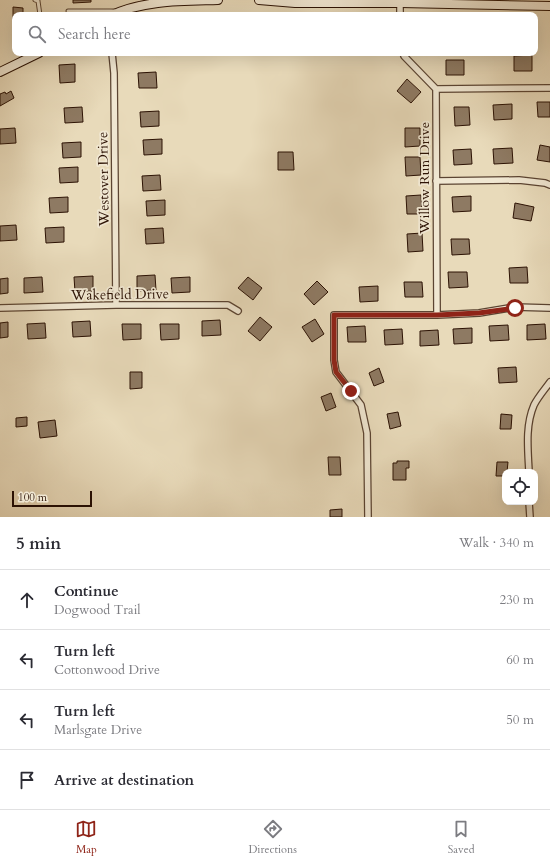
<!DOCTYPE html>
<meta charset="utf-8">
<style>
body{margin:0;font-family:Cardo,serif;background:#f7f7f7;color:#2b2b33}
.controls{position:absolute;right:12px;bottom:12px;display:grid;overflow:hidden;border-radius:8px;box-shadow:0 4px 16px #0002}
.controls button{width:36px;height:36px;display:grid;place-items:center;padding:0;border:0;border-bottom:1px solid #e1e1e2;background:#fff;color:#2b2b33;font:20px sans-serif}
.scale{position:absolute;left:12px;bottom:10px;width:80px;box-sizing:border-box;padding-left:4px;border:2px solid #2c1204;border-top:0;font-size:11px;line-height:14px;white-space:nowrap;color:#2c1204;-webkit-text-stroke:3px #f0e7d2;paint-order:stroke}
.stop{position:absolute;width:12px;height:12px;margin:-9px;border:3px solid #8f2418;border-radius:50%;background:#fff}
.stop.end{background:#8f2418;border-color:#fff;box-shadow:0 1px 4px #0008}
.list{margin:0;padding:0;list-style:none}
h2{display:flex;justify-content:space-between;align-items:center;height:52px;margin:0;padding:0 16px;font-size:17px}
h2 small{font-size:13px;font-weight:400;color:#7c7c81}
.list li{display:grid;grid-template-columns:26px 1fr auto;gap:12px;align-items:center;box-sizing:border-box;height:60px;padding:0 16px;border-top:1px solid #e1e1e2}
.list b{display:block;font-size:15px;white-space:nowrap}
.list p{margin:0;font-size:13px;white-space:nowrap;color:#7c7c81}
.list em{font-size:13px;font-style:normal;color:#7c7c81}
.icon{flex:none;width:22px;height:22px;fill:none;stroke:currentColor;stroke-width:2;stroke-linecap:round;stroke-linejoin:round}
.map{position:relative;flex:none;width:550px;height:517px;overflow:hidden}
.search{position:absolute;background:#fff;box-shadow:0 4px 16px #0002;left:12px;right:12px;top:12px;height:44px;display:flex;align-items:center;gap:10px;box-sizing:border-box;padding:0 14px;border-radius:8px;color:#7c7c81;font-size:15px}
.sheet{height:292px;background:#fff}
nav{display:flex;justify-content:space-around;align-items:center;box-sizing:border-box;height:56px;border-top:1px solid #e1e1e2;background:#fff;font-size:11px;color:#7c7c81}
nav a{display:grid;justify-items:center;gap:2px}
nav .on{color:#8f2418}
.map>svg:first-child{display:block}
.building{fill:#8e7a63;stroke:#2c1204}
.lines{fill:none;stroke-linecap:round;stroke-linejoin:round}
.lane-casing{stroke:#5b4432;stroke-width:5}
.street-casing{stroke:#5b4432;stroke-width:8}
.secondary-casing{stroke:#2c1204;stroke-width:10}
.lane{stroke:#f0e7d2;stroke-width:3}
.street{stroke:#f0e7d2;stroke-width:5.5}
.secondary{stroke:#f0e7d2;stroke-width:8}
.route{stroke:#8f2418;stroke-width:5}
.labels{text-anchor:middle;stroke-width:3.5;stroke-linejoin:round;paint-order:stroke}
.street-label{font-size:14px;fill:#2c1204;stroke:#f0e7d2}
</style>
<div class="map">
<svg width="550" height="517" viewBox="0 0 550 517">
<rect width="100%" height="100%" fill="#e8daba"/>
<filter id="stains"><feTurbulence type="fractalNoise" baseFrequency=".005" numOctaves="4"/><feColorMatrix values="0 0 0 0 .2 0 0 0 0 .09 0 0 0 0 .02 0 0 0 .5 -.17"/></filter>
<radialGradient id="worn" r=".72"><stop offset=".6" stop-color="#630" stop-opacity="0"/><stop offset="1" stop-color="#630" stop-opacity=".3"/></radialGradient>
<path class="building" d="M73 0H91V2L73 3Z
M13 7 23 8V15H15V20H13Z
M532 55V71H514V56Z
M446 60H464V75H446Z
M75 64V82L60 83 59 65Z
M156 72 157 88H139L138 73Z
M407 79 421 92 411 103 397 91Z
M11 91 14 98 0 106V94L5 92 6 94Z
M537 102H550V117H538Z
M512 104V119L494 120 493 105Z
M82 107 83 122 65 123 64 108Z
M454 107H469L470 125 455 126Z
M159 111V126L141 127 140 112Z
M15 128 16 143 0 144V129Z
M405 128H420V146L405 147Z
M162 139V154L144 155 143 140Z
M81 142V157L63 158 62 143Z
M540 145 550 147V162L537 160Z
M512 148 513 163 494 164 493 149Z
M471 149 472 164 454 165 453 150Z
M278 152H293L294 170H278Z
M405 157H420L421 175 406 176Z
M78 167V182L60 183 59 168Z
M160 175 161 190 143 191 142 176Z
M421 195 422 214H407L406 196Z
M471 196V211L453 212 452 197Z
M68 197V212L50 213 49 198Z
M165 200V215L147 216 146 201Z
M515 203 534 207 531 221 513 218Z
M16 225 17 240 0 241V226Z
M64 227V242L46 243 45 228Z
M163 228 164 243 146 244 145 229Z
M422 233 423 251 408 252 407 234Z
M451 239H469L470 254 452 255Z
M527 267 528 283H510L509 268Z
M448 272H467L468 287 449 288Z
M155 275 156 290 137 291V276Z
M93 276V291L75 292 74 277Z
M42 277 43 292 24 293V278Z
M190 277V292L172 293 171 278Z
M248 277 262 288 253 300 238 288Z
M8 278V293L0 294V279Z
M317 281 328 292 314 305 304 294Z
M404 282H422L423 297H405Z
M378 286V301L360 302 359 287Z
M260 317 272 327 260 341 248 331Z
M315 319 324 334 312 342 302 327Z
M220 320 221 335 202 336V321Z
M90 321 91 336 73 337 72 322Z
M8 322V337L0 338V323Z
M45 323 46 338 28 339 27 324Z
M122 324H141V339L123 340Z
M160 324H179V339L161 340Z
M545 324 546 339 527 340V325Z
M508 325 509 340 490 341 489 326Z
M365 326 366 342H348L347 327Z
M472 328V343L454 344 453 329Z
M402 329 403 344 385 345 384 330Z
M438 330 439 345 420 346V331Z
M516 367 517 382 499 383 498 368Z
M379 368 384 382 374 386 369 373Z
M130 372H142V388L130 389Z
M331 393 336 407 326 411 321 397Z
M398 412 401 426 390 429 387 414Z
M501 414 512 415 511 429H500Z
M27 417V426L16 427V418Z
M55 420 57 436 40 438 38 422Z
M328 457H340L341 475H329Z
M397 461H409V468H406V480H393V463H397Z
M497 462H508L507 472H505V476H496Z
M342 509V517H330V510Z"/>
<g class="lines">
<defs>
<path id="lane" d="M35 0 38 1 40 15
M68 11H115"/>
<path id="street" d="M400 15V3
M112 53 114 73 116 305
M403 53 404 56 436 89 437 315
M436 89 550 88
M436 181 519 180 545 183 550 185
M0 308 116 305H228L238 311
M529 472C528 450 525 426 534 405 538 397 545 389 550 382
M529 502 530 517
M368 517 367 433 361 405 336 372 334 360V315H437L479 313 515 307 550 308"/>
<path id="secondary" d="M259 0 295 3H400L550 6
M112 15C144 0 183 1 218 0
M0 72 39 53"/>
</defs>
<use href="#lane" class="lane-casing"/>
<use href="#street" class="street-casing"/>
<use href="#secondary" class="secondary-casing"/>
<use href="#lane" class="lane"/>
<use href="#street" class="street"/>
<use href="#secondary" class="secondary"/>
</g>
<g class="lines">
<path class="route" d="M351 391 336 372 334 360V315H437L479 313 515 308"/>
</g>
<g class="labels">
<g class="street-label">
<text transform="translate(424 178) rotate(-90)" y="5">Willow Run Drive</text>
<text transform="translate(103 179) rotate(-91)" y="5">Westover Drive</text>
<text transform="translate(120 294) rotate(-1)" y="5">Wakefield Drive</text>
</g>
</g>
<rect width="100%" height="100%" filter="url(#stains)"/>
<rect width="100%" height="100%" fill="url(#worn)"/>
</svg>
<div class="controls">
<button><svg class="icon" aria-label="locate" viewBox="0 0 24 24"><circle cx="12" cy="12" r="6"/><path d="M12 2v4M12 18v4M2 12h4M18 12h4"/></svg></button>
</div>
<div class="scale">100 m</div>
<div class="stop" style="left:515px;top:308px"></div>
<div class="stop end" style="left:351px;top:391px"></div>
<div class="search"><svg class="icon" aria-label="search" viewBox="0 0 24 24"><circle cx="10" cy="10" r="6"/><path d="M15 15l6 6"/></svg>Search here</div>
</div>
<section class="sheet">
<h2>5 min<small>Walk · 340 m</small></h2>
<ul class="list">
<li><svg class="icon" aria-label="ahead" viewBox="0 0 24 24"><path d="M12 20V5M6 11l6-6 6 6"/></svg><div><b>Continue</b><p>Dogwood Trail</p></div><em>230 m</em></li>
<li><svg class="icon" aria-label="left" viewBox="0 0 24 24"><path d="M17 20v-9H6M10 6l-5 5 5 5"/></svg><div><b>Turn left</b><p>Cottonwood Drive</p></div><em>60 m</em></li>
<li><svg class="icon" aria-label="left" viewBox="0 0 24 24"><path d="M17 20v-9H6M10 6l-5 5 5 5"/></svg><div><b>Turn left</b><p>Marlsgate Drive</p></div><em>50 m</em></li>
<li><svg class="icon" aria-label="arrive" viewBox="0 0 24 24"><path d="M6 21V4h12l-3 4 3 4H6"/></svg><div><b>Arrive at destination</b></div></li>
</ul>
</section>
<nav>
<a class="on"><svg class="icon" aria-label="map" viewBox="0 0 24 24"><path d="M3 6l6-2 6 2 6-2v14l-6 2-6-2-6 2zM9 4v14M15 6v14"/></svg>Map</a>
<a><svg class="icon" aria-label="directions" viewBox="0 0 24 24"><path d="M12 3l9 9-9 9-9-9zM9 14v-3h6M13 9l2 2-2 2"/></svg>Directions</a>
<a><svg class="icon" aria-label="saved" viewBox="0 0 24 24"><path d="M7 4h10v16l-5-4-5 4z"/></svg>Saved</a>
</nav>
